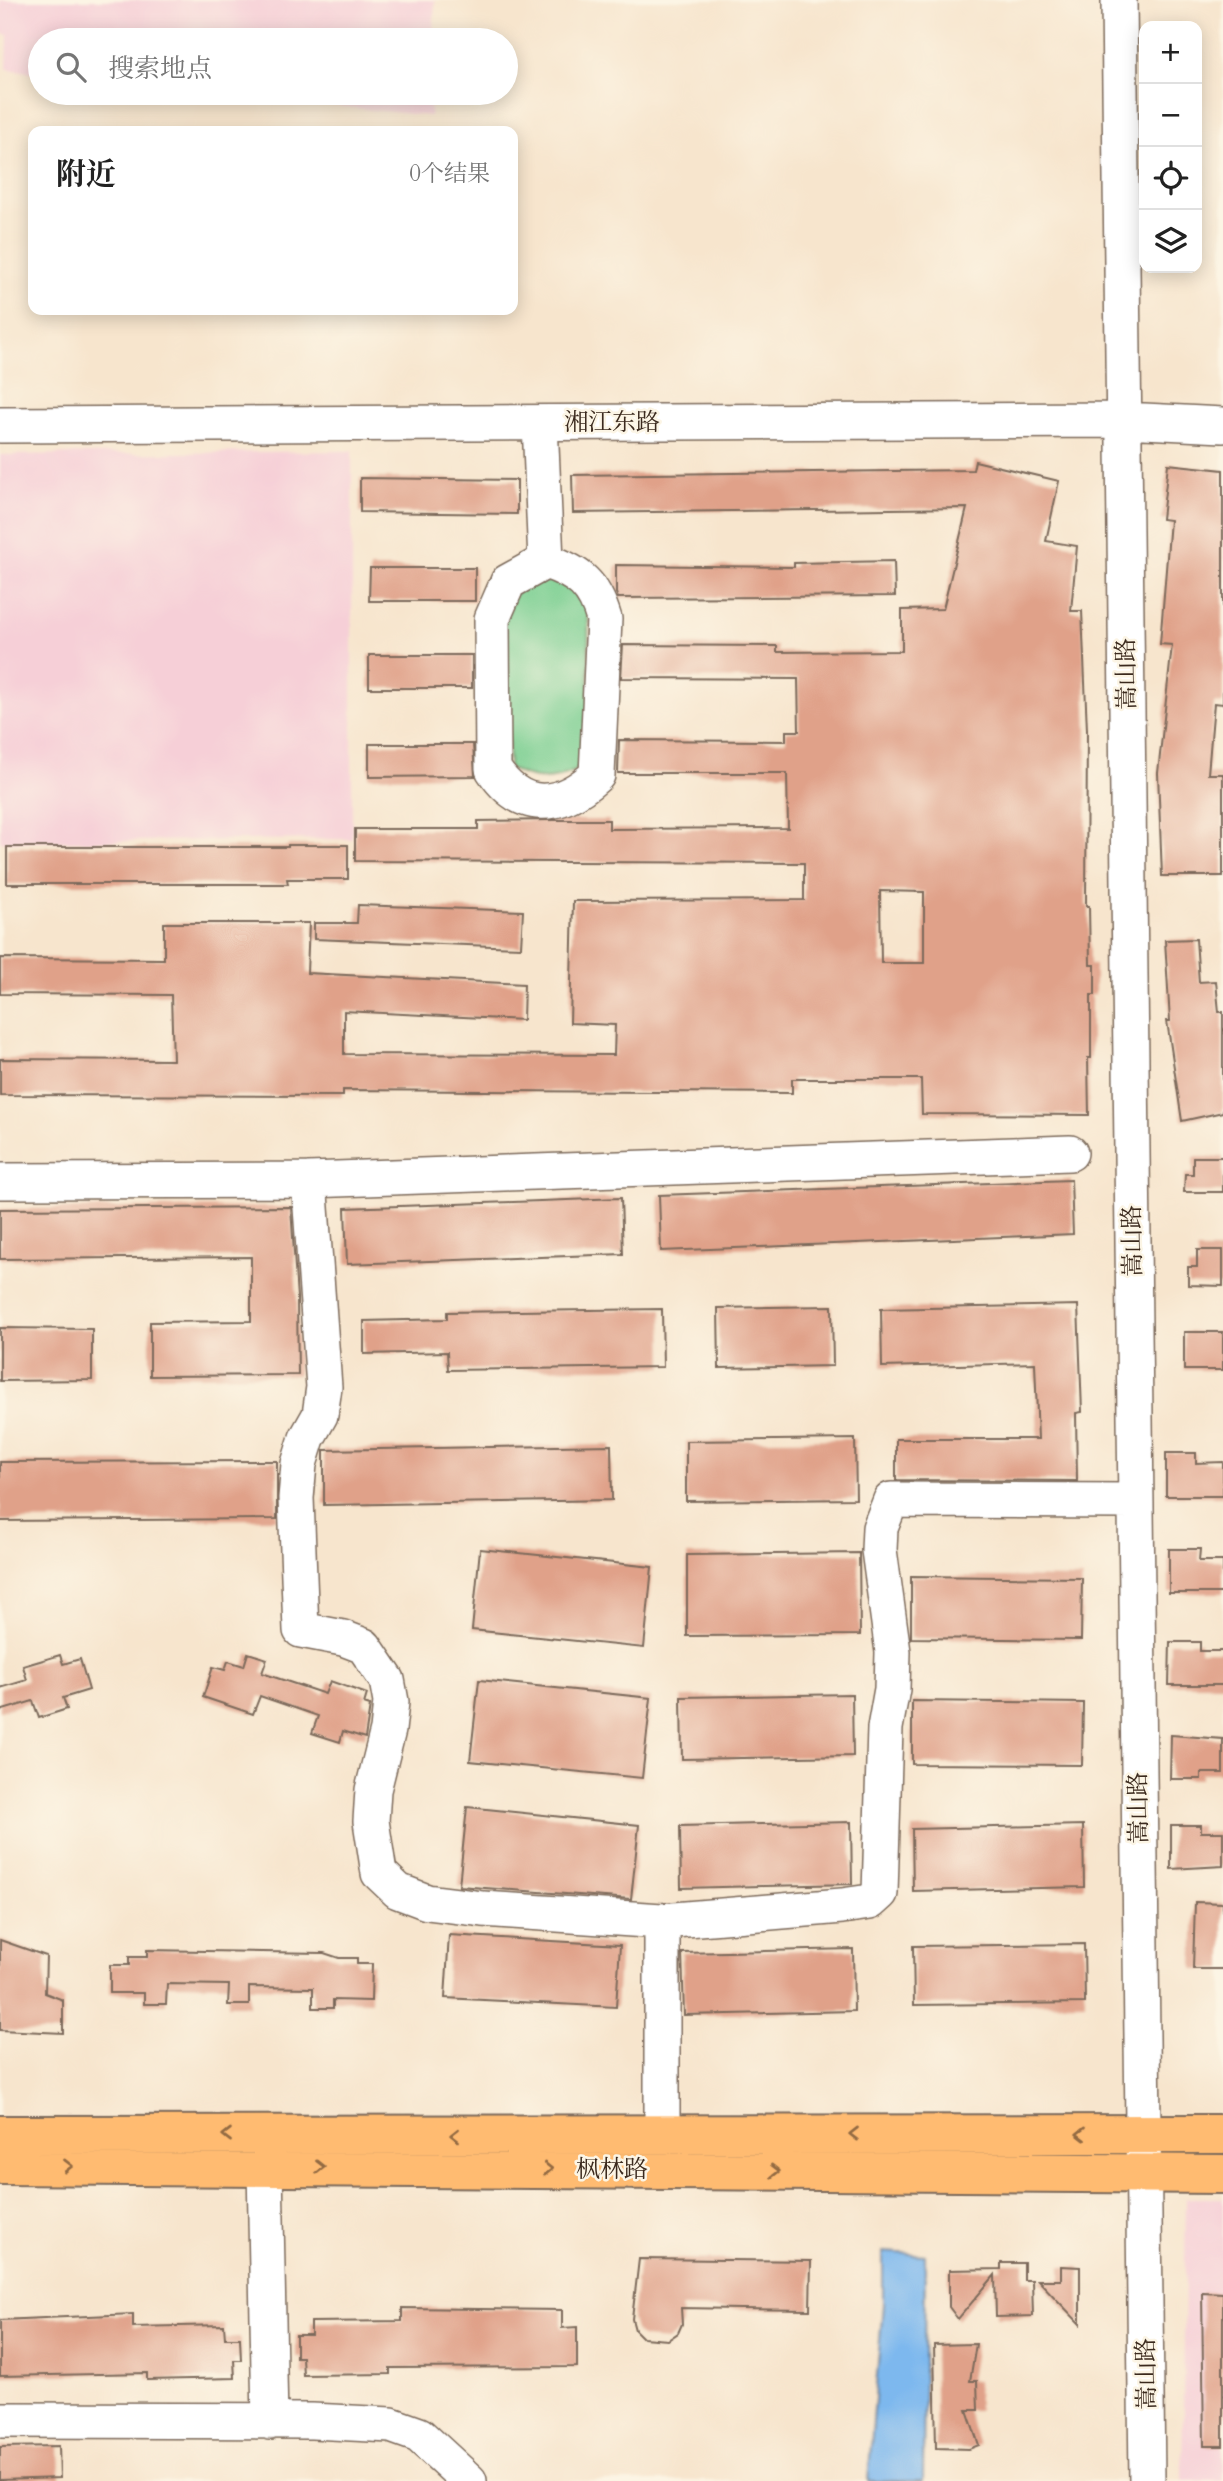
<!DOCTYPE html>
<html lang="zh">
<meta charset="utf-8">
<style>
body{margin:0;font-family:Cardo,"Noto Serif SC",serif;background:#f6f6f6;color:#222}
.controls{position:absolute;right:21px;top:21px;display:grid;overflow:hidden;border-radius:14px;box-shadow:0 4px 18px #0003}
.controls button{width:63px;height:63px;display:grid;place-items:center;padding:0;border:0;border-bottom:2px solid #e0e0e0;background:#fff;color:#222;font:35px sans-serif}
.list{margin:0;padding:0;list-style:none}
h2{display:flex;justify-content:space-between;align-items:center;height:91px;margin:0;padding:0 28px;font-size:30px}
h2 small{font-size:23px;font-weight:400;color:#767676}
.icon{flex:none;width:38px;height:38px;fill:none;stroke:currentColor;stroke-width:2;stroke-linecap:round;stroke-linejoin:round}
.map{position:relative;flex:none;width:1223px;height:2481px;overflow:hidden}
.search{position:absolute;background:#fff;box-shadow:0 4px 18px #0003;left:28px;top:28px;width:490px;height:77px;display:flex;align-items:center;gap:18px;box-sizing:border-box;padding:0 24px;border-radius:38px;color:#767676;font-size:26px}
.panel{position:absolute;background:#fff;box-shadow:0 4px 18px #0003;left:28px;top:126px;width:490px;height:189px;border-radius:14px}
.map>svg:first-child{display:block}
.built{fill:#f6cfd7}
.green{fill:#7bcf92;stroke:#5b7c58;stroke-width:2}
.water{fill:#7db8ee;stroke:#5c7186;stroke-width:2}
.building{fill:#e0a189;fill-rule:evenodd}
.lines{fill:none;stroke-linecap:round;stroke-linejoin:round}
.minor-casing{stroke:#7d6b5b;stroke-width:38}
.major-casing{stroke:#7d6b5b;stroke-width:42}
.minor{stroke:#fff;stroke-width:35}
.major{stroke:#ffbb71;stroke-width:38}
.oneway{stroke:#936b43}
.labels{text-anchor:middle;stroke-width:5;stroke-linejoin:round;paint-order:stroke}
.street-label{font-size:24px;fill:#3b2a1e;stroke:#fcf5e5}
</style>
<div class="map">
<svg width="1223" height="2481" viewBox="0 0 1223 2481">
<rect width="100%" height="100%" fill="#fcf5e5"/>
<filter id="ink" filterUnits="userSpaceOnUse"><feTurbulence type="fractalNoise" baseFrequency=".0143" numOctaves="2"/><feDisplacementMap in="SourceGraphic" scale="14" xChannelSelector="R" yChannelSelector="G"/><feConvolveMatrix kernelMatrix="1 2 1 2 8 2 1 2 1" color-interpolation-filters="sRGB"/></filter>
<filter id="wash" filterUnits="userSpaceOnUse"><feTurbulence type="fractalNoise" baseFrequency=".00686" numOctaves="4" result="noise"/><feDisplacementMap in="SourceGraphic" scale="28" xChannelSelector="R" yChannelSelector="G"/><feGaussianBlur stdDeviation="1.57" result="paint"/><feColorMatrix in="noise" values="0 0 0 0 0 0 0 0 0 0 0 0 0 0 0 0 0 1.4 0 .05"/><feComposite in="paint" operator="in"/></filter>
<g filter="url(#wash)">
<rect width="100%" height="100%" fill="#f7e5cd"/>
<path class="built" d="M0 0H435L433 40H40V73L7 69 8 35 0 33Z
M220 93H431L430 116Z
M352 451V839L0 842V455Z
M1186 2198H1223V2481H1182Z"/>
<path class="green" d="M550 576 588 601 590 762C562 780 540 786 509 768L504 624 516 591Z"/>
<path class="water" d="M883 2252 925 2255 923 2481H868L883 2304Z"/>
<g id="blocks">
<path class="building" d="M975 461 1059 481 1046 541 1077 546 1071 611H1082L1087 730 1086 906H1089L1090 965H1095V995H1091V1058H1088L1089 1115 922 1114 921 1079H792V1093L343 1090V1096L0 1095V1059L173 1060 171 995 0 994V958L164 959V923H309L307 973 524 984 523 1020 344 1011V1054L614 1055 615 1025 570 1023 573 901 804 900V863L355 861V829H478V821L555 820H609V829L788 828 787 773H618L619 740 786 741V731H799L798 679 621 678 623 645 777 646V652L902 651V610L943 609 967 508 573 513 572 475 973 470ZM880 891 924 892V963H881Z
M1168 464 1223 470V704L1214 703 1208 774H1223V876H1162L1158 773 1172 645 1160 644 1170 520 1162 519Z
M360 478 517 480V514L360 512Z
M894 561 895 596 618 598 616 593V565L794 567V563Z
M370 568H475V601H369Z
M369 655H472V688H369Z
M369 744H473L475 776 369 777Z
M288 845H348V879H287L288 884H7V847H288Z
M358 905 523 911 521 947 314 939V923H357Z
M1196 939 1199 982 1216 981 1219 1012H1223V1112L1182 1121 1167 1021H1170L1165 940Z
M1193 1157H1223V1192H1184L1185 1174H1193Z
M1071 1180 1073 1234 661 1251 659 1195Z
M621 1198 623 1254 347 1264 345 1208Z
M291 1207 297 1298 298 1375 150 1376V1322L251 1321V1257L0 1259V1209Z
M1197 1250H1223V1286L1188 1285V1267H1197Z
M1078 1305 1082 1412 1076 1413 1077 1481 896 1480V1439H1038L1035 1363 882 1367 881 1309Z
M832 1306 833 1366 719 1368 718 1308Z
M662 1309 663 1367 448 1370 447 1352 364 1354V1321L447 1319V1312Z
M0 1328 92 1329V1380L0 1381Z
M1184 1332H1223V1370H1184Z
M855 1439 856 1499 686 1501V1441Z
M611 1445 612 1500 324 1505V1450Z
M1166 1453H1196V1463L1223 1462V1496H1166Z
M277 1461V1519L0 1521V1462Z
M480 1549 652 1567 644 1648 472 1630Z
M1169 1549H1200L1199 1561H1223V1593H1169Z
M859 1553 860 1635 687 1636V1555Z
M911 1576 1082 1578 1081 1640 911 1638Z
M1170 1642H1200V1651H1223V1685H1169Z
M248 1653 267 1659 262 1673 325 1694 330 1681 367 1694 364 1704 370 1706 365 1738 343 1731 340 1742 312 1733 318 1716 260 1696 253 1714 203 1697 213 1667 225 1670 228 1661 244 1666Z
M60 1655 63 1664 80 1659 89 1690 63 1698 67 1709 39 1718 33 1701 0 1711V1688L27 1680 23 1666Z
M479 1680 651 1698 642 1778 470 1761Z
M852 1694 853 1756 682 1759 681 1697Z
M912 1701 1083 1703 1082 1765 912 1764Z
M1171 1735 1223 1739V1773H1201V1779H1170Z
M467 1807 639 1825 631 1899 459 1886Z
M851 1822 852 1884 681 1888 680 1826Z
M1083 1825 1084 1887 913 1891 912 1829Z
M1171 1825H1201V1832H1223V1866L1171 1869Z
M1195 1902 1223 1903V1969H1193Z
M449 1935 620 1945 616 2007 445 1998Z
M0 1940 46 1956 45 1993 63 2000V2033L0 2030Z
M1084 1944 1085 2003 914 2005 913 1946Z
M853 1949 854 2011 684 2015 682 1953Z
M147 1950 324 1953 339 1958H357V1964H372L371 2001 333 2000V2008H313V1988L249 1987V2005H228L229 1985 167 1984 166 2004H144V1993H110V1965H129V1957H147Z
M639 2259 811 2261 810 2310 681 2308 682 2324 678 2333 668 2340 643 2338 635 2330 632 2319Z
M1001 2263H1024V2280H1032L1033 2316 996 2317 995 2275 958 2319 949 2307V2270L1001 2269Z
M1061 2266 1080 2267V2324L1038 2280H1061Z
M1202 2292 1223 2293V2446H1204Z
M402 2308 562 2310V2328L577 2327V2367L390 2368V2374L303 2375 302 2357H296V2335H311V2322L402 2321Z
M133 2314V2327L224 2325 225 2338H240L241 2360H234L235 2378 147 2380V2373L0 2376V2320Z
M976 2344 970 2381H977L978 2410H967L979 2445 969 2449 936 2448 934 2345Z
M59 2446 60 2478 0 2480V2447Z"/>
</g>
</g>
<g filter="url(#ink)">
<use href="#blocks" fill-opacity="0" stroke="#7d6b5b" stroke-width="2"/>
<g class="lines">
<defs>
<path id="minor" d="M1119 0 1147 2481
M540 423 546 561 508 582 492 619 493 769C522 813 560 809 597 775L604 619C594 585 580 573 546 561
M0 425 1124 420 1223 425
M309 1180 324 1387 320 1415 307 1438 299 1464 296 1498 301 1630 343 1638 364 1646 387 1680 391 1702 388 1730 373 1790 371 1821 379 1873 398 1891 427 1902 483 1909 662 1921V2134
M0 1181 309 1180 1070 1153
M662 1921 842 1906 870 1902 880 1893 885 1728 892 1689 893 1652 879 1550 880 1528 891 1500 1135 1501
M265 2167 270 2422
M0 2420 312 2421 391 2425 419 2435 469 2481"/>
<path id="major" d="M0 2135 1223 2134
M0 2165 1223 2174"/>
</defs>
<use href="#minor" class="minor-casing"/>
<use href="#major" class="major-casing"/>
<use href="#minor" class="minor"/>
<use href="#major" class="major"/>
</g>
<defs><path id="oneway-chevron" d="M-2-3.5L2.5 0L-2 3.5" fill="none" stroke-width="1.6" stroke-linecap="round" stroke-linejoin="round" transform="scale(1.75)"/></defs>
<g class="oneway">
<use href="#oneway-chevron" transform="translate(854 2134) rotate(180)"/>
<use href="#oneway-chevron" transform="translate(1081 2134) rotate(180)"/>
<use href="#oneway-chevron" transform="translate(227 2135) rotate(180)"/>
<use href="#oneway-chevron" transform="translate(455 2135) rotate(180)"/>
<use href="#oneway-chevron" transform="translate(68 2166)"/>
<use href="#oneway-chevron" transform="translate(320 2167)"/>
<use href="#oneway-chevron" transform="translate(548 2169)"/>
<use href="#oneway-chevron" transform="translate(775 2171)"/>
</g>
</g>
<g class="labels">
<g class="street-label">
<text x="612" y="430">湘江东路</text>
<text transform="translate(1126 674) rotate(-91)" y="8">嵩山路</text>
<text transform="translate(1132 1241) rotate(-91)" y="8">嵩山路</text>
<text transform="translate(1138 1808) rotate(-91)" y="8">嵩山路</text>
<text x="612" y="2177">枫林路</text>
<text transform="translate(1146 2374) rotate(-91)" y="8">嵩山路</text>
</g>
</g>
</svg>
<div class="controls">
<button>+</button>
<button>−</button>
<button><svg class="icon" aria-label="locate" viewBox="0 0 24 24"><circle cx="12" cy="12" r="6"/><path d="M12 2v4M12 18v4M2 12h4M18 12h4"/></svg></button>
<button><svg class="icon" aria-label="layers" viewBox="0 0 24 24"><path d="M12 4l9 5-9 5-9-5zM3 14l9 5 9-5"/></svg></button>
</div>
<div class="search"><svg class="icon" aria-label="search" viewBox="0 0 24 24"><circle cx="10" cy="10" r="6"/><path d="M15 15l6 6"/></svg>搜索地点</div>
<section class="panel">
<h2>附近<small>0个结果</small></h2>
<ul class="list">
</ul>
</section>
</div>
